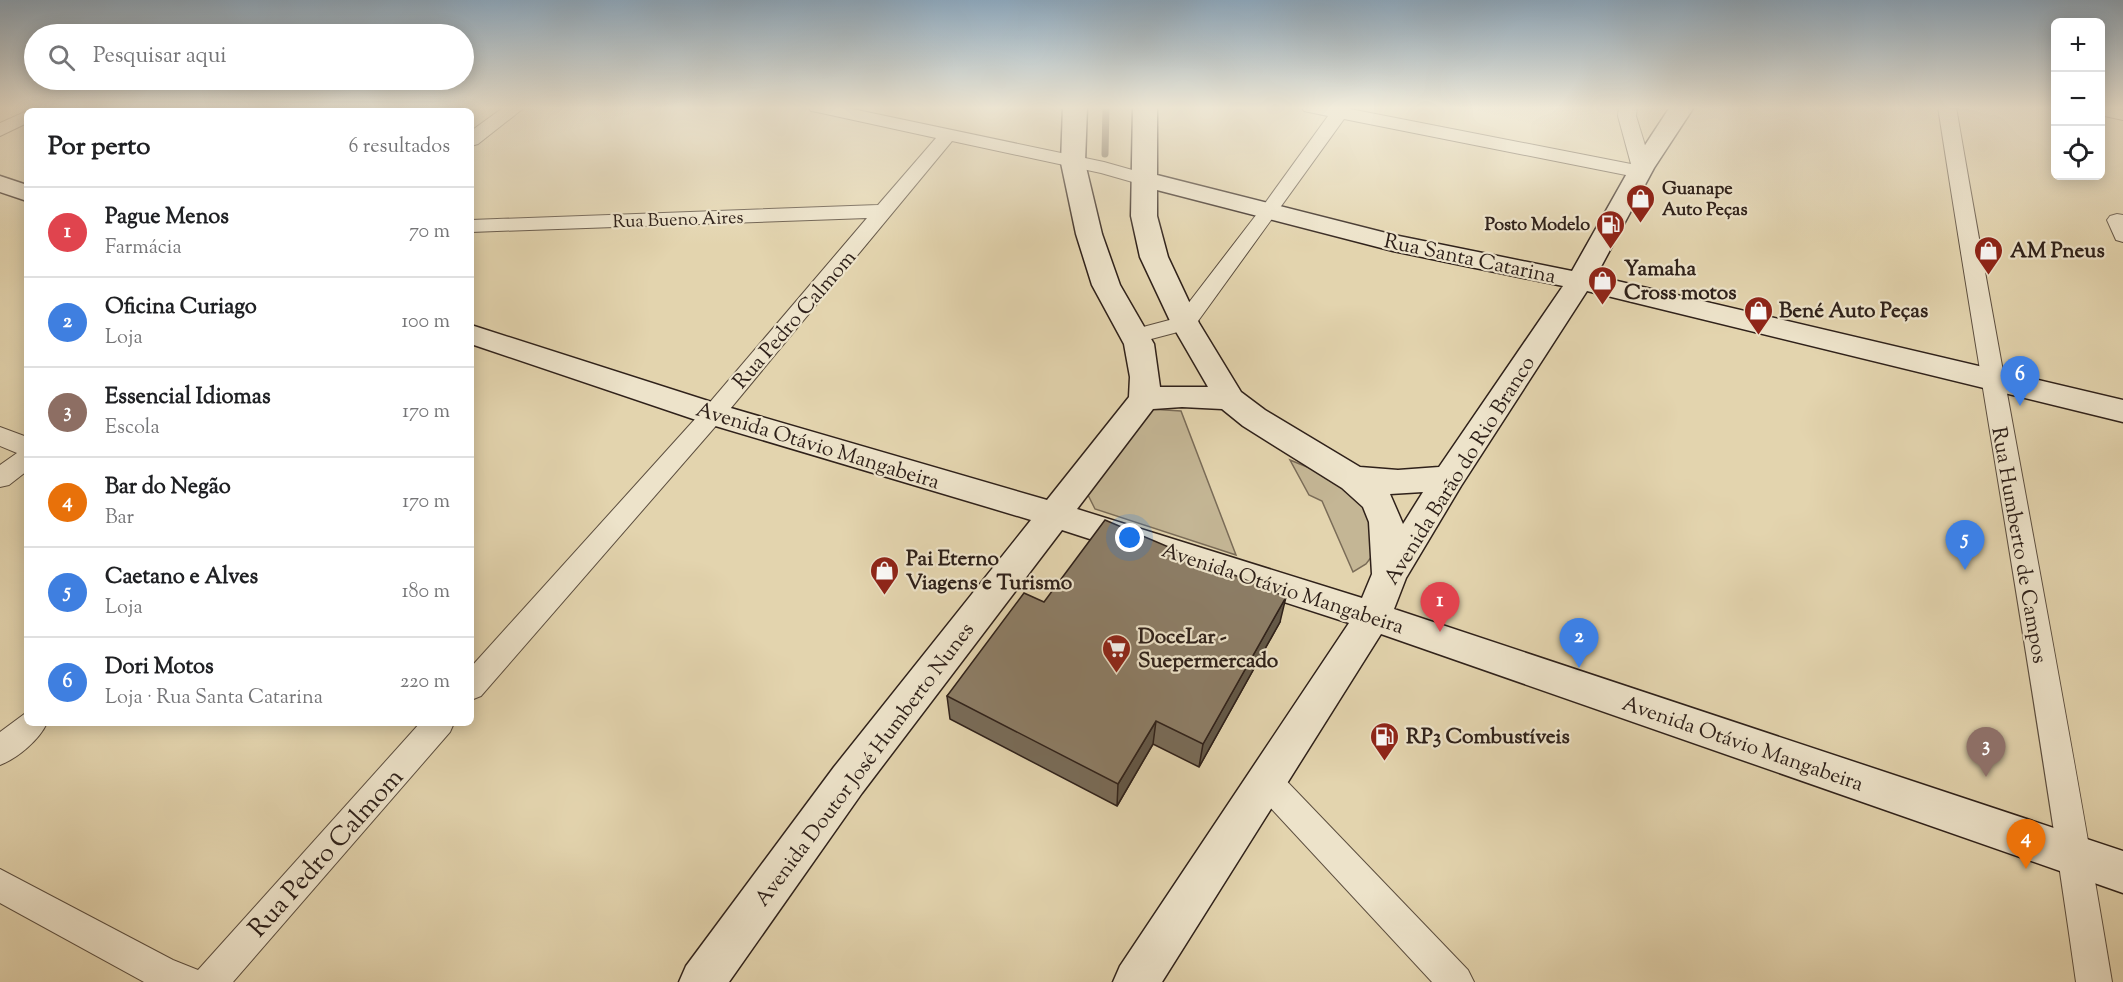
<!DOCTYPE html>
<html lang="pt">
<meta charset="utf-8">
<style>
body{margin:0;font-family:"Sorts Mill Goudy",serif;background:#f6f6f6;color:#202124}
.controls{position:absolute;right:18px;top:18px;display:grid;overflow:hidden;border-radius:9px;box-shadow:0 3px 15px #0003}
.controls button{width:54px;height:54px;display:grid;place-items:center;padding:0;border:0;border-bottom:2px solid #e0e0e0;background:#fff;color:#202124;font:30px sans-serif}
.you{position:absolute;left:1130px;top:538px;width:21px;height:21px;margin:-15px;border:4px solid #fff;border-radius:50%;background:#1a73e8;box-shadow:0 0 0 9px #1a73e833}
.badge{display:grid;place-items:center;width:39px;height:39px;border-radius:50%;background:#8f2418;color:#fff;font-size:20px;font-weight:700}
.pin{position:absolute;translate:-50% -50px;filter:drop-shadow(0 2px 3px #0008)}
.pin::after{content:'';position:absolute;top:32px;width:21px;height:18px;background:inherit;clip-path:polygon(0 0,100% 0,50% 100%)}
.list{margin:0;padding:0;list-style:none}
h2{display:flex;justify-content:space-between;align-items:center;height:78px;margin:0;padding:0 24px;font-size:26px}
h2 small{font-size:20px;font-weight:400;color:#757577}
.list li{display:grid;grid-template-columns:39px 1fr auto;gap:18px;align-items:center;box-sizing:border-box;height:90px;padding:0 24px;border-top:2px solid #e0e0e0}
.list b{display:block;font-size:22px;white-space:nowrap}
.list p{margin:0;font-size:20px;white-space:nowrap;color:#757577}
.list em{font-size:20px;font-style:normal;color:#757577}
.icon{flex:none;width:33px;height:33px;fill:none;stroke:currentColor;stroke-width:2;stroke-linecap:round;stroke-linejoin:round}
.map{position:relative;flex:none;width:2123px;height:982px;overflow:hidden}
.search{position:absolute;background:#fff;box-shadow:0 3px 15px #0003;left:24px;top:24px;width:450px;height:66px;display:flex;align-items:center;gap:15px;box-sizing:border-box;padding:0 21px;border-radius:33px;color:#757577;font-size:22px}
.panel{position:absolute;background:#fff;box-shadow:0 3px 15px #0003;left:24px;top:108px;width:450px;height:618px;border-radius:9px}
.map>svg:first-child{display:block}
.green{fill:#c4b695;stroke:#7a6c58;stroke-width:1.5}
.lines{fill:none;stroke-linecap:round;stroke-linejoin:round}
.stream{stroke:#766855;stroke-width:7}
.street-casing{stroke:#5c4e3f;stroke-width:2}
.secondary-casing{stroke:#2f211a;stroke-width:3}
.street{fill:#ede3ca;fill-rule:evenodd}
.secondary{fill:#ede3ca;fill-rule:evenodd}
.wall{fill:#796c59;stroke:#2f211a;stroke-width:1.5}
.shaded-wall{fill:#635848;stroke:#2f211a;stroke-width:1.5}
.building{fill:#8d7e67;stroke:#2f211a;stroke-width:1.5}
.labels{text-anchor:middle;stroke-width:4.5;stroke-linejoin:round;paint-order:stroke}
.far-poi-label{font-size:18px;font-weight:bold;fill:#2f211a;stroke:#ede3ca;text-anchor:start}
.far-street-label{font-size:18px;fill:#2f211a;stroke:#ede3ca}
.poi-label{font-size:21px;font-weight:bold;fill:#2f211a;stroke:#ede3ca;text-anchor:start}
.street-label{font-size:21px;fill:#2f211a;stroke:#ede3ca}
.near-street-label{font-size:26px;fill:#2f211a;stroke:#ede3ca}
</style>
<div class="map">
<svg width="2123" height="982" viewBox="0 0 2123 982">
<rect width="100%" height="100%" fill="#e3d4ae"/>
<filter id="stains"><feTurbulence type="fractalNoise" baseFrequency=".00333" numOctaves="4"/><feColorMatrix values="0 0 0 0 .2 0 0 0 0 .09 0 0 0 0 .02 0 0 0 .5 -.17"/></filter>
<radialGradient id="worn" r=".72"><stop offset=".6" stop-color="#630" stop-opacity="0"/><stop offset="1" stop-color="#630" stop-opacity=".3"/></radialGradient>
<path class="green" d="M1150 409 1181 411 1236 555 1095 509 1085 489Z
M1290 460 1361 489 1382 543 1366 564 1353 572 1322 501 1309 495Z"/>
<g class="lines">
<path class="stream" d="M1105 154 1106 107"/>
<defs>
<path id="street" d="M306 107H336L339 111H309Z
M504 107H525L478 144 471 146V131Z
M808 107H843L1104 162 1150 175 1153 179 1150 183 1143 185 1101 173 952 141 721 420 481 696 471 700V667L705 408 867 218 471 232V220L878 205 936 138 817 112 811 111Z
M1301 107H1352L1350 109 1631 164 1618 116 1619 107H1637L1636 116 1652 168 1648 176 1641 178 1344 119 1193 328 1136 343 1128 341 1125 336 1128 331 1177 318 1263 206 1328 116 1304 111Z
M1938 107H1956C2006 399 2064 690 2112 982H2076C2035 690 1983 399 1938 107Z
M2100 107 2123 110V120L2100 115Z
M27 111V123L0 136V123Z
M2117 214 2123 215V242L2116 240 2107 220 2110 216Z
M0 427 27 437V471L9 485 0 487V465L17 453 0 446Z
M27 712V723H47C39 740 18 758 0 765V732Z
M420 723H454L450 732 233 982H144L0 903V869L173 960 198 970Z
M1265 766 1276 770 1468 970 1474 982H1432L1254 790 1249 780 1254 770Z"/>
<path id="secondary" d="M1063 107H1087L1085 163 1102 234 1120 285 1154 344 1160 387H1208L1171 323 1140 257 1131 216 1133 107H1157V175L1394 235 1572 271 1630 168 1670 107H1694L1654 168 1596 276 2123 400V422L1587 291 1461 486 1406 578 1394 609 2123 851V893L1381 634 1162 982H1113L1120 966 1349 623 1062 530 862 793 729 982H679L686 966 834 767 1031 520 702 422 471 344V325L724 406 1047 500 1129 397 1130 377 1124 344 1092 285 1076 234 1061 163ZM1157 190 1393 251 1563 286 1439 467 1398 470 1360 467 1265 410 1241 392 1199 323 1168 257 1157 216ZM1182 407 1222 409 1243 426 1342 488 1363 507 1369 522 1372 574 1362 598 1077 509 1153 409ZM1423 492 1403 524 1390 494Z
M0 176 27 185V201L0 192Z"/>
</defs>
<use href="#street" class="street-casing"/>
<use href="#secondary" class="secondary-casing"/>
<use href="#street" class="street"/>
<use href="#secondary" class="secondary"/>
</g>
<path class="wall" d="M1044 602 1280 622 1199 767 1153 744 1117 806 950 719 947 696Z"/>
<path class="shaded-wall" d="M1286 597 1280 622 1199 767 1203 744Z
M1156 721 1153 744 1117 806 1118 784Z"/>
<path class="building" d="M1105 520 1286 597 1203 744 1156 721 1118 784 947 696 1024 593 1044 602Z"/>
<linearGradient id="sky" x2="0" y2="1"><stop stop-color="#8da8bd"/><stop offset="0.44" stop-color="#f2ecdb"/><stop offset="1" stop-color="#f2ecdb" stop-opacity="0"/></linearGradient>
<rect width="2123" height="245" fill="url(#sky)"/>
<defs>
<symbol id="shop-pin" viewBox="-11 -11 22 30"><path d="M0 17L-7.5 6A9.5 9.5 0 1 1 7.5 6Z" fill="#8f2418" stroke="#ede3ca"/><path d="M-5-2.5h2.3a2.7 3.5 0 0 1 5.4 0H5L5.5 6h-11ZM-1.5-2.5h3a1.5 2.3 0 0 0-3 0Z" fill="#fff"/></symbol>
<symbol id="fuel-pin" viewBox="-11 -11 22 30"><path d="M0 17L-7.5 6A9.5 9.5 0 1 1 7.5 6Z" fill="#8f2418" stroke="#ede3ca"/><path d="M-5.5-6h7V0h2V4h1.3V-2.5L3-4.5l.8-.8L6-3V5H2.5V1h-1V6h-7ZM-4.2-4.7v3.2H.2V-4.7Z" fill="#fff"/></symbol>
<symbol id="supermarket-pin" viewBox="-11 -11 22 30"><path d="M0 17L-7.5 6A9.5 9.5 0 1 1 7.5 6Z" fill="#8f2418" stroke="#ede3ca"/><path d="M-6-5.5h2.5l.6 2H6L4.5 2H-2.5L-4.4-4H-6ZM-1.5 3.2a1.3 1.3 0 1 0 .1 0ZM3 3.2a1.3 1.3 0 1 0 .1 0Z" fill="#fff"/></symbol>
</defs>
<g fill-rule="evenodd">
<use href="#shop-pin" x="1624" y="182" width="33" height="45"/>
<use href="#fuel-pin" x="1594" y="208" width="33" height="45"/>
<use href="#shop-pin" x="1972" y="234" width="33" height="45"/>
<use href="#shop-pin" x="1586" y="264" width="33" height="45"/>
<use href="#shop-pin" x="1742" y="294" width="33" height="45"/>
<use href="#shop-pin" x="868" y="554" width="33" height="45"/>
<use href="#supermarket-pin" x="1100" y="632" width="33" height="45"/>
<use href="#fuel-pin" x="1368" y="720" width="33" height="45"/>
</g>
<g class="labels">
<g class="far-poi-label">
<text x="1662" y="194">Guanape<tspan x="1662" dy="21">Auto Peças</tspan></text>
<text x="1590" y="230" text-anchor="end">Posto Modelo</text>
</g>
<g class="far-street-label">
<text transform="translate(678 219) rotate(-2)" y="6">Rua Bueno Aires</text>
</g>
<g class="poi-label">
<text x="2010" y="257">AM Pneus</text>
<text x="1624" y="275">Yamaha<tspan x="1624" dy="24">Cross motos</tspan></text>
<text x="1779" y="317">Bené Auto Peças</text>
<text x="906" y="565">Pai Eterno<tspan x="906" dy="24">Viagens e Turismo</tspan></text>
<text x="1138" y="643">DoceLar -<tspan x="1138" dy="24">Suepermercado</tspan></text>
<text x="1406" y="743">RP3 Combustíveis</text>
</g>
<g class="street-label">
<text transform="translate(1470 258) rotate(12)" y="7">Rua Santa Catarina</text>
<text transform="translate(794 319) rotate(-49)" y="7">Rua Pedro Calmom</text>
<text transform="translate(818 445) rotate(17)" y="7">Avenida Otávio Mangabeira</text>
<text transform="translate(1459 470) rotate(-58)" y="7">Avenida Barão do Rio Branco</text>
<text transform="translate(2020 545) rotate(80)" y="7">Rua Humberto de Campos</text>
<text transform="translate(1283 588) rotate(18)" y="7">Avenida Otávio Mangabeira</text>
<text transform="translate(1743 743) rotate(19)" y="7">Avenida Otávio Mangabeira</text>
<text transform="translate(864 764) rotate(-53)" y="7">Avenida Doutor José Humberto Nunes</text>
</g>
<g class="near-street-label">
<text transform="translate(325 852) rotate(-48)" y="9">Rua Pedro Calmom</text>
</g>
</g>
<rect width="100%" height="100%" filter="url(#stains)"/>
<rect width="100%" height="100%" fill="url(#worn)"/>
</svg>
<div class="controls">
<button>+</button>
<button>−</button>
<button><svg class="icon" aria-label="locate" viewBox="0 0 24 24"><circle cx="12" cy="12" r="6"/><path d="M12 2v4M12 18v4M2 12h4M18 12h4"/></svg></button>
</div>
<div class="you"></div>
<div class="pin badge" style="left:1440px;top:632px;background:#e0444e">1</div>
<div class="pin badge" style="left:1579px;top:668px;background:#3f7fe0">2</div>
<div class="pin badge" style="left:1986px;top:777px;background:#8d6e63">3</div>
<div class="pin badge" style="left:2026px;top:869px;background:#e8710a">4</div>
<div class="pin badge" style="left:1965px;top:570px;background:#3f7fe0">5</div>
<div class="pin badge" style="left:2020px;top:406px;background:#3f7fe0">6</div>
<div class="search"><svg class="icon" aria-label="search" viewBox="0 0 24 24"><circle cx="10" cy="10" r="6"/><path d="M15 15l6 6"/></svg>Pesquisar aqui</div>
<section class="panel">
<h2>Por perto<small>6 resultados</small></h2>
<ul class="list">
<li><span class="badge" style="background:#e0444e">1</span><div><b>Pague Menos</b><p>Farmácia</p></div><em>70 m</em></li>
<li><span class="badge" style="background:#3f7fe0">2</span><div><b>Oficina Curiago</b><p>Loja</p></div><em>100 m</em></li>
<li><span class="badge" style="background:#8d6e63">3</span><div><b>Essencial Idiomas</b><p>Escola</p></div><em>170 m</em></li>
<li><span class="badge" style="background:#e8710a">4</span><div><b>Bar do Negão</b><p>Bar</p></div><em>170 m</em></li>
<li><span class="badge" style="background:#3f7fe0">5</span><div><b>Caetano e Alves</b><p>Loja</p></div><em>180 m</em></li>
<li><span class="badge" style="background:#3f7fe0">6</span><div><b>Dori Motos</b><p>Loja · Rua Santa Catarina</p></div><em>220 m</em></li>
</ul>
</section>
</div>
